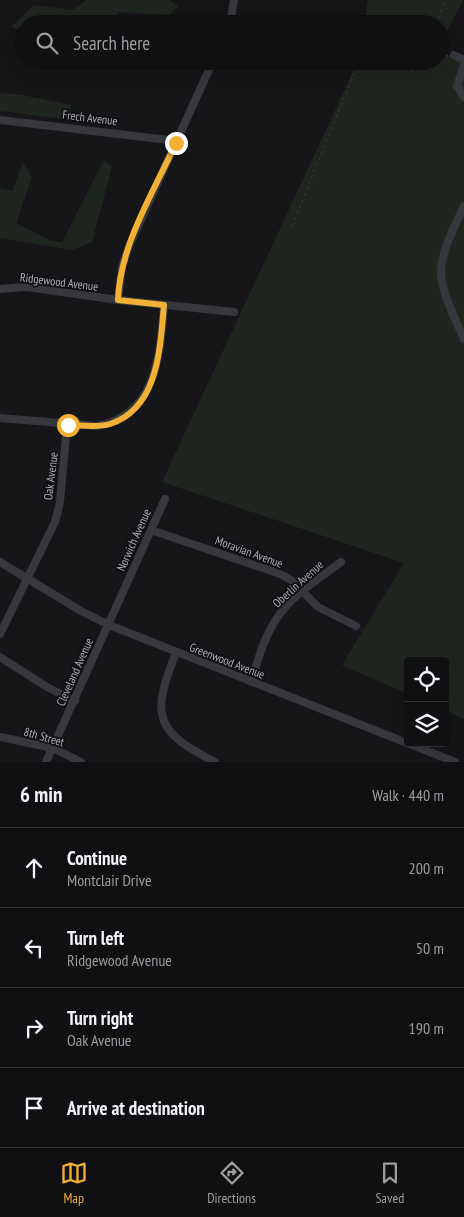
<!DOCTYPE html>
<meta charset="utf-8">
<style>
body{margin:0;font-family:"PT Sans Narrow",sans-serif;background:#1e1e20;color:#f1f3f6}
.controls{position:absolute;right:15px;bottom:15px;display:grid;overflow:hidden;border-radius:5px;box-shadow:0 5px 20px #0002}
.controls button{width:45px;height:45px;display:grid;place-items:center;padding:0;border:0;border-bottom:1px solid #303032;background:#101012;color:#f1f3f6;font:25px sans-serif}
.stop{position:absolute;width:15px;height:15px;margin:-11px;border:4px solid #f2b134;border-radius:50%;background:#fff}
.stop.end{background:#f2b134;border-color:#fff;box-shadow:0 1px 5px #0008}
.list{margin:0;padding:0;list-style:none}
h2{display:flex;justify-content:space-between;align-items:center;height:65px;margin:0;padding:0 20px;font-size:21px}
h2 small{font-size:16px;font-weight:400;color:#9c9d9f}
.list li{display:grid;grid-template-columns:32px 1fr auto;gap:15px;align-items:center;box-sizing:border-box;height:80px;padding:0 20px;border-top:1px solid #303032}
.list b{display:block;font-size:19px;white-space:nowrap}
.list p{margin:0;font-size:16px;white-space:nowrap;color:#9c9d9f}
.list em{font-size:16px;font-style:normal;color:#9c9d9f}
.icon{flex:none;width:28px;height:28px;fill:none;stroke:currentColor;stroke-width:2;stroke-linecap:round;stroke-linejoin:round}
.map{position:relative;flex:none;width:464px;height:762px;overflow:hidden}
.search{position:absolute;background:#101012;box-shadow:0 5px 20px #0002;left:15px;right:15px;top:15px;height:55px;display:flex;align-items:center;gap:12px;box-sizing:border-box;padding:0 18px;border-radius:28px;color:#9c9d9f;font-size:19px}
.sheet{height:385px;background:#101012}
nav{display:flex;justify-content:space-around;align-items:center;box-sizing:border-box;height:70px;border-top:1px solid #303032;background:#101012;font-size:14px;color:#9c9d9f}
nav a{display:grid;justify-items:center;gap:2px}
nav .on{color:#f2b134}
.map>svg:first-child{display:block}
.green{fill:#1e261f}
.lines{fill:none;stroke-linecap:round;stroke-linejoin:round}
.path{stroke:#3d3f44;stroke-width:1;stroke-dasharray:2.5 4;stroke-linecap:butt}
.minor{stroke:#37383d;stroke-width:8}
.route{stroke:#f2b134;stroke-width:6}
.labels{text-anchor:middle;stroke-width:4;stroke-linejoin:round;paint-order:stroke}
.street-label{font-size:12px;fill:#a8adb8;stroke:#111113}
</style>
<div class="map">
<svg width="464" height="762" viewBox="0 0 464 762">
<rect width="100%" height="100%" fill="#161618"/>
<path class="green" d="M86 0H169L179 6 169 15 119 12 109 24H24V31L11 27 34 5 72 10Z
M368 0H463L440 45V24H364Z
M440 51 464 62V719L445 710V661H408V694L342 665 404 563 162 482 358 61H440Z
M0 93 22 95 71 105 70 120 0 111Z
M104 160 112 167 92 242 72 250 0 238V188L12 191 23 162 32 178 16 223 50 240 62 242Z"/>
<g class="lines">
<path class="path" d="M436 24 445 0
M440 55 448 56
M394 61 414 72 420 61
M292 226 359 61"/>
<path class="minor" d="M230 24 234 0
M454 55 464 60
M464 65 457 86 464 97
M0 120 177 141
M464 206C433 271 434 273 464 339
M0 289 27 287 118 300 234 312
M118 300 122 267 129 246 213 61
M0 418 97 426C157 416 160 354 164 305
M151 530 280 574 291 580 318 607 356 626
M0 562 81 611 109 625 455 762
M0 634 55 522 60 502 67 425
M176 653C151 715 154 731 215 762
M0 657 47 687 75 701
M251 682C258 660 264 637 277 618 292 595 320 578 341 562
M0 737 53 748 81 762
M46 762 165 499"/>
</g>
<g class="lines">
<path class="route" d="M68 425C81 425 97 428 110 424 159 408 160 347 164 305L118 300C120 245 153 193 176 143"/>
</g>
<g class="labels">
<g class="street-label">
<text transform="translate(90 118) rotate(7)" y="4">Frech Avenue</text>
<text transform="translate(59 282) rotate(7)" y="4">Ridgewood Avenue</text>
<text transform="translate(51 476) rotate(-83)" y="4">Oak Avenue</text>
<text transform="translate(134 540) rotate(-66)" y="4">Norwich Avenue</text>
<text transform="translate(249 552) rotate(20)" y="4">Moravian Avenue</text>
<text transform="translate(298 584) rotate(-42)" y="4">Oberlin Avenue</text>
<text transform="translate(227 661) rotate(21)" y="4">Greenwood Avenue</text>
<text transform="translate(75 672) rotate(-66)" y="4">Cleveland Avenue</text>
<text transform="translate(44 737) rotate(16)" y="4">8th Street</text>
</g>
</g>
</svg>
<div class="controls">
<button><svg class="icon" aria-label="locate" viewBox="0 0 24 24"><circle cx="12" cy="12" r="6"/><path d="M12 2v4M12 18v4M2 12h4M18 12h4"/></svg></button>
<button><svg class="icon" aria-label="layers" viewBox="0 0 24 24"><path d="M12 4l9 5-9 5-9-5zM3 14l9 5 9-5"/></svg></button>
</div>
<div class="stop" style="left:68px;top:425px"></div>
<div class="stop end" style="left:176px;top:143px"></div>
<div class="search"><svg class="icon" aria-label="search" viewBox="0 0 24 24"><circle cx="10" cy="10" r="6"/><path d="M15 15l6 6"/></svg>Search here</div>
</div>
<section class="sheet">
<h2>6 min<small>Walk · 440 m</small></h2>
<ul class="list">
<li><svg class="icon" aria-label="ahead" viewBox="0 0 24 24"><path d="M12 20V5M6 11l6-6 6 6"/></svg><div><b>Continue</b><p>Montclair Drive</p></div><em>200 m</em></li>
<li><svg class="icon" aria-label="left" viewBox="0 0 24 24"><path d="M17 20v-9H6M10 6l-5 5 5 5"/></svg><div><b>Turn left</b><p>Ridgewood Avenue</p></div><em>50 m</em></li>
<li><svg class="icon" aria-label="right" viewBox="0 0 24 24"><path d="M7 20v-9h11M14 6l5 5-5 5"/></svg><div><b>Turn right</b><p>Oak Avenue</p></div><em>190 m</em></li>
<li><svg class="icon" aria-label="arrive" viewBox="0 0 24 24"><path d="M6 21V4h12l-3 4 3 4H6"/></svg><div><b>Arrive at destination</b></div></li>
</ul>
</section>
<nav>
<a class="on"><svg class="icon" aria-label="map" viewBox="0 0 24 24"><path d="M3 6l6-2 6 2 6-2v14l-6 2-6-2-6 2zM9 4v14M15 6v14"/></svg>Map</a>
<a><svg class="icon" aria-label="directions" viewBox="0 0 24 24"><path d="M12 3l9 9-9 9-9-9zM9 14v-3h6M13 9l2 2-2 2"/></svg>Directions</a>
<a><svg class="icon" aria-label="saved" viewBox="0 0 24 24"><path d="M7 4h10v16l-5-4-5 4z"/></svg>Saved</a>
</nav>
